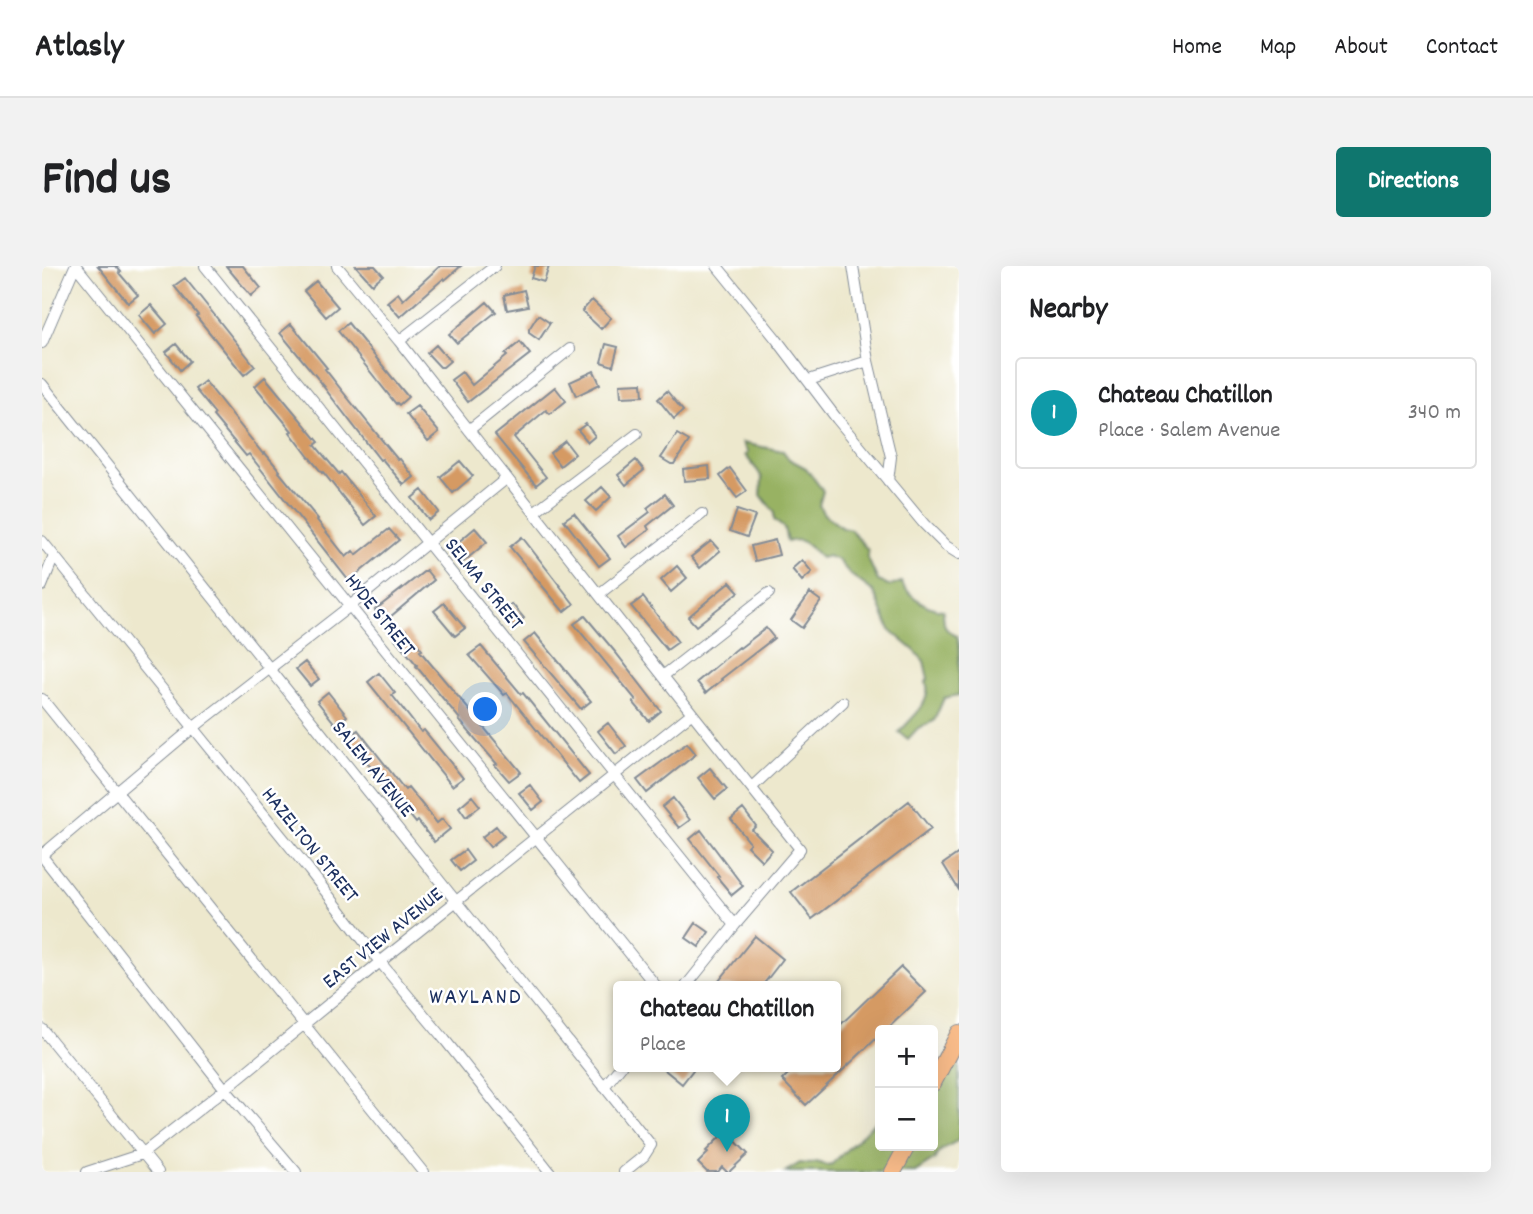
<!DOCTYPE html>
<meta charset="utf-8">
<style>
body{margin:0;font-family:Dekko,sans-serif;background:#f2f2f2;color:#202124}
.controls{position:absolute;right:21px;bottom:21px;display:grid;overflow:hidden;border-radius:7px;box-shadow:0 7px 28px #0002}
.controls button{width:63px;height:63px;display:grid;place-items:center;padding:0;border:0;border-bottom:2px solid #e0e0e0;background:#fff;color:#202124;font:35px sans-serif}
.you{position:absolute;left:444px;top:444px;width:24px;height:24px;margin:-18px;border:5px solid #fff;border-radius:50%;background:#1a73e8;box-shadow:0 0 0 10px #1a73e833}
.badge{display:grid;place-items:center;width:46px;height:46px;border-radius:50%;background:#0f766e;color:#fff;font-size:23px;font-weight:700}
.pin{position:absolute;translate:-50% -58px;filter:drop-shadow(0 2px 4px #0008)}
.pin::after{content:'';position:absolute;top:37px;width:24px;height:21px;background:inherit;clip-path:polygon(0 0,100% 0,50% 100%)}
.popup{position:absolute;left:571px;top:715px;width:228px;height:91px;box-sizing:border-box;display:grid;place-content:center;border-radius:7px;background:#fff;filter:drop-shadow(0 2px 5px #0005);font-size:23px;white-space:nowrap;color:#757577}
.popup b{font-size:26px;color:#202124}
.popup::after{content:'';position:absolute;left:50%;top:100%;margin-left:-14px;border:14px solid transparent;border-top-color:#fff}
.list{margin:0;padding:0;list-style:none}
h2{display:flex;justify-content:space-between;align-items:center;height:91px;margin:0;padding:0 28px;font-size:30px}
h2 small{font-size:23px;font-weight:400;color:#757577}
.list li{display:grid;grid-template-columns:46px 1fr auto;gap:21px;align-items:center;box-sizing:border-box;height:112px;margin:0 14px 14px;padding:0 14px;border:2px solid #e0e0e0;border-radius:7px}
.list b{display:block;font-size:26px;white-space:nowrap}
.list p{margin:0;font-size:23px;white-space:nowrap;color:#757577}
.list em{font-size:23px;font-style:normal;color:#757577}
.map{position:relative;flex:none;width:917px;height:906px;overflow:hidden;border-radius:7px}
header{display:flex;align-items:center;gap:42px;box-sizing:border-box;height:98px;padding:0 35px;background:#fff;border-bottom:2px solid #e0e0e0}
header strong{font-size:33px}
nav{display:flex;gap:38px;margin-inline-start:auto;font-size:24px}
.intro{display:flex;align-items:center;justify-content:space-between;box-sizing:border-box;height:168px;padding:0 42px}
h1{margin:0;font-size:49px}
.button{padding:18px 32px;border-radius:7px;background:#0f766e;color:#fff;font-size:24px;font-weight:700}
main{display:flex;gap:42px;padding:0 42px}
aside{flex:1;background:#fff;border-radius:7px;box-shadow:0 7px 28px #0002}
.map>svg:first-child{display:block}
.forest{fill:#98b263;stroke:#5a7060;stroke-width:2}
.building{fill:#d59a64}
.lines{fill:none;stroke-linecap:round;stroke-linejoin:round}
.minor-casing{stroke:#848c96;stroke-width:12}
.primary-casing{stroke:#848c96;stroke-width:18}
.minor{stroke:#fff;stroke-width:10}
.primary{stroke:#f9bc8a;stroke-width:16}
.labels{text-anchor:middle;stroke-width:5;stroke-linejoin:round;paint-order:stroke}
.street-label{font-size:21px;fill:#1b2f5e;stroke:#fff}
.neighbourhood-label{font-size:23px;letter-spacing:2px;fill:#1b2f5e;stroke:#fff}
</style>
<header>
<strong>Atlasly</strong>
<nav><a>Home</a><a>Map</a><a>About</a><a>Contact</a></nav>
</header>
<div class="intro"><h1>Find us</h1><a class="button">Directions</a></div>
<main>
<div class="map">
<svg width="917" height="906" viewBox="0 0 917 906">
<rect width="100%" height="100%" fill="#fff"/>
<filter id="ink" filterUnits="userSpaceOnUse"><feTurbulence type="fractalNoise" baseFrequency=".0143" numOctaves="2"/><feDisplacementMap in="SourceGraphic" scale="14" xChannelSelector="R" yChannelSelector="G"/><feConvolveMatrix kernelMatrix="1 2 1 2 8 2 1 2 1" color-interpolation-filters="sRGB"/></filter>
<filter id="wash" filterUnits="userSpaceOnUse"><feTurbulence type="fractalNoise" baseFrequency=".00686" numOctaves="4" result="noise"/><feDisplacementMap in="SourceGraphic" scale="28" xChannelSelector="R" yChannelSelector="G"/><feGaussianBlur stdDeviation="1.57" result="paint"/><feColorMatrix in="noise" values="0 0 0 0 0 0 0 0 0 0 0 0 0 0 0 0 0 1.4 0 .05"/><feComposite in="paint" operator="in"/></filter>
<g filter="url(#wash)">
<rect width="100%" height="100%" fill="#ede8cd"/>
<path class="forest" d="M700 177 741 185 747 193 764 202 781 225 777 239 781 247 800 262 809 264 826 284V293L836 315 849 320 859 316C867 330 885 343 901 344 902 359 900 363 915 370L917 379V429L902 432 892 455 876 462 866 473 857 466C869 453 891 436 884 416L886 413 882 395 873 385 848 364 832 326 809 309 796 294 786 290 779 292C767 281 762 270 745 276L742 262 732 254V246L719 229 720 212 716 205 703 189 706 187Z
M908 786 917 791V874C908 879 896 883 893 893L873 906H743L758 897 768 898 775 896 786 900 790 898 838 851V880H891V815Z"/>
<g id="blocks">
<path class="building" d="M56 0H74L79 6 77 7 96 29 86 37Z
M184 0H201L219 22 209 30Z
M314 0H333L341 9 330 18Z
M398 0H419L403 14 402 12 358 51 345 36 356 27 361 34Z
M493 0H507L502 16 489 12Z
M143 12 213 100 202 109 154 50 156 49 132 20Z
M274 15 296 41 284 51 262 25Z
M482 24 486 40 465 44 462 29Z
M550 34 569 52 559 63 540 45Z
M445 36 454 46 415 77 407 68Z
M109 39 125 58 113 68 97 49Z
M496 49 508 57 497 74 487 67V63Z
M306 57 366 131 357 139 355 137 354 138 296 65Z
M249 58 285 102 283 103 305 131 356 194 358 193 372 211 362 219 340 193 338 194 281 120H282L238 67Z
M478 76 488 88 426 136 409 114 420 106 430 119 465 90 463 88Z
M134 78 148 95 138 104 124 86Z
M564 78 576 81 571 100 559 96Z
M394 79 408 95 401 101H398L385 87Z
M552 105 558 118 534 130 528 116Z
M223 111 277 176 273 179 297 208 299 206 334 250 323 259 281 206 280 207 267 191 248 166 250 165 213 120Z
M163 115 221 188 223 187 238 205 237 206 276 253 275 254 304 291 311 285 314 289 347 263 357 274 307 315 207 188 204 190 171 150 173 148 153 123Z
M600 117 601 130 579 131 578 118Z
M513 121 524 135 508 148 504 144 472 171 504 211 494 219 453 169Z
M625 125 641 145 632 153 616 133Z
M375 140 397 166 386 175 364 148Z
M544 158 553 170 546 176 536 164Z
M635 168 647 175 632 198H629L619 192Z
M523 175 533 188 518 200 508 187Z
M594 194 602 204 584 219 576 209Z
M418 195 431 210 411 227 398 211Z
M667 200 668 213 642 215 641 203Z
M688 202 705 225 695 232 678 210Z
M560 221 569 231 554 245 544 235Z
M380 224 397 246 387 254 370 232Z
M623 228 631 239 605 260 607 264 584 281 576 270 608 246 605 242Z
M695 244 713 250 705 271 688 265Z
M532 247 568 292 557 300 522 254Z
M433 262 445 276 420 297 408 283Z
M480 271 532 338 522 346 468 281Z
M733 274 737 289 713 295 709 280Z
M669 275 678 285 658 302 649 291Z
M760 294 770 306 760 315 750 303Z
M635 300 645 312 629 326 619 314Z
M384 304 392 314 342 356 333 344Z
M688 316 697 326 654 360 646 351Z
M768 327 779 335 760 362 749 354Z
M601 331 636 376 625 384 589 340Z
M402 337 423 362 413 370 392 345Z
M470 338 482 352 471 361 459 347Z
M543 350 574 387 619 445 607 455 591 436 594 434 532 358Z
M724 362 732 372 679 413 680 414 664 427 655 416 697 381 698 382Z
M364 364 380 384 378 385 479 506 467 515 453 499 455 498 417 454 418 453 374 400 375 399 353 373Z
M493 367 549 435 539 443 482 376Z
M439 380 479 428 481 427 547 509 537 517 465 427 462 429 427 389Z
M263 396 277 413 268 420 254 403Z
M337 407 353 427 350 429 379 466 382 464 421 512 410 520 326 416Z
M286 426 305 450 294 459 275 435Z
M566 457 584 480 574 488 556 465Z
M316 464 363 524 366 521 395 557 400 553 408 563 392 576 376 555 374 557 305 472Z
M645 477 654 488 605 527 595 514Z
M668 502 685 523 673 533 656 512Z
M488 519 501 536 491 544 477 527Z
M430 530 438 540 424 551 417 541Z
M631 532 648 554 637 562 620 541Z
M867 535 889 563 770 653 749 626Z
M701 543 714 560 710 564 730 584 720 595 705 580 708 577 689 553Z
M454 560 462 570 448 581 440 571Z
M659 564 701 620 690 629 675 611 677 610 648 573Z
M423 584 431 595 418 605 409 594Z
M917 587V624L901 598Z
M654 657 667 666 657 681 644 672Z
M713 670 741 693 720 720H673Z
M859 701 884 726 844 764H838V769L764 839 740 814 754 800H794V763Z
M618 800H654L640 818Z
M684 865 706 888 687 906H685L680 901 676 906H665L656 897 666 887 664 885Z"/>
</g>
</g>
<g filter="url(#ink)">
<use href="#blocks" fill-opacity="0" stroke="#848c96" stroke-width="2"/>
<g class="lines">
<defs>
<path id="minor" d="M34 0 614 720
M163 0 693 659
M295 0 357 75 650 447 758 583 693 659 644 720
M675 0 735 74 795 153 882 258 904 280 917 288
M811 0 826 95 849 191 846 215
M357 75 453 0
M0 77 33 0
M767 114 826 95
M0 118 609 879 602 890 582 906
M427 164 528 83
M492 246 595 168
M0 275 267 604 338 696 403 774 508 906
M0 320 12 290
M557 328 660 248
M621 410 727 327
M0 433 381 906
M710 521 801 436
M0 589 151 462 308 340 465 212
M0 590 183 823 254 906
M0 763 116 906
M562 821 579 800
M45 906 100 888 183 823 338 696 650 447"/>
<path id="primary" d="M891 817 917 767
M851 906 865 880"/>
</defs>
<use href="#minor" class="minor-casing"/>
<use href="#primary" class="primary-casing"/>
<use href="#minor" class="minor"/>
<use href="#primary" class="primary"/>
</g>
</g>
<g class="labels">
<g class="street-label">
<text transform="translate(443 317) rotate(51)" y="7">SELMA STREET</text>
<text transform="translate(339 348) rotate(51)" y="7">HYDE STREET</text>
<text transform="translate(332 502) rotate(51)" y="7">SALEM AVENUE</text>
<text transform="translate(269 578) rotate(51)" y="7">HAZELTON STREET</text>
<text transform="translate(340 671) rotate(-39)" y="7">EAST VIEW AVENUE</text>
</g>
<g class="neighbourhood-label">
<text x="434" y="737">WAYLAND</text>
</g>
</g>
</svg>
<div class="controls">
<button>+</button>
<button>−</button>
</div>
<div class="you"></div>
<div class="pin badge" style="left:685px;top:886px;background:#0f9aa8">1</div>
<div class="popup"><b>Chateau Chatillon</b>Place</div>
</div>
<aside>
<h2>Nearby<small></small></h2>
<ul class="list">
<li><span class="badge" style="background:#0f9aa8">1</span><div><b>Chateau Chatillon</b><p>Place · Salem Avenue</p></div><em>340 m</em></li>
</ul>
</aside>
</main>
